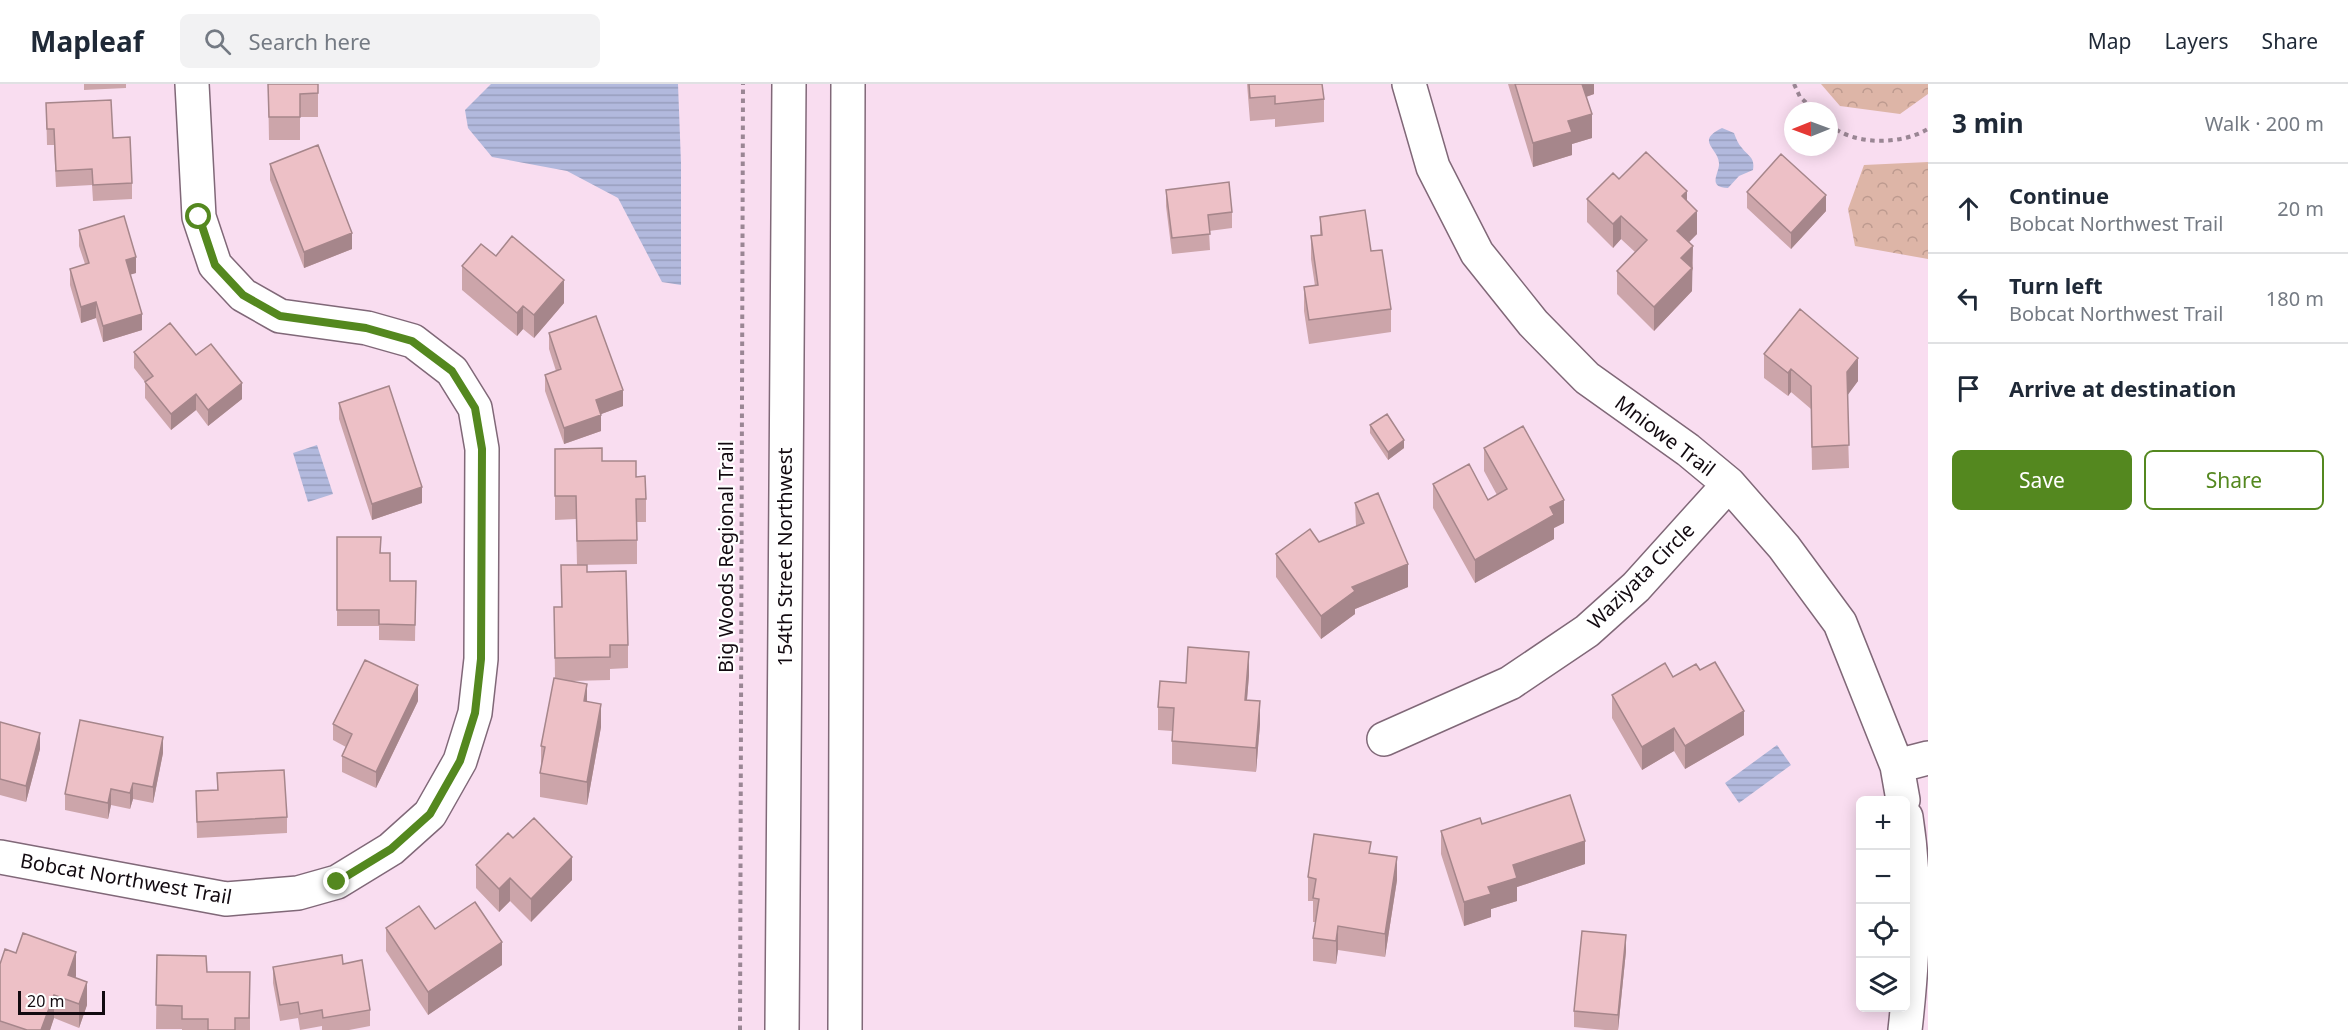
<!DOCTYPE html>
<meta charset="utf-8">
<style>
body{margin:0;font-family:"Noto Sans",sans-serif;background:#f2f2f3;color:#1f2937}
.controls{position:absolute;right:18px;bottom:18px;display:grid;overflow:hidden;border-radius:9px;box-shadow:0 3px 15px #0003}
.controls button{width:54px;height:54px;display:grid;place-items:center;padding:0;border:0;border-bottom:2px solid #e0e1e3;background:#fff;color:#1f2937;font:30px sans-serif}
.compass{position:absolute;left:1784px;top:18px;width:54px;height:54px;border-radius:50%;background:#fff;box-shadow:0 3px 15px #0003;rotate:269deg}
.scale{position:absolute;left:18px;bottom:15px;width:87px;box-sizing:border-box;padding-left:6px;border:3px solid #120a10;border-top:0;font-size:16px;line-height:21px;white-space:nowrap;color:#120a10;-webkit-text-stroke:4px #fff;paint-order:stroke}
.stop{position:absolute;width:18px;height:18px;margin:-14px;border:4px solid #54881f;border-radius:50%;background:#fff}
.stop.end{background:#54881f;border-color:#fff;box-shadow:0 2px 6px #0008}
.list{margin:0;padding:0;list-style:none}
h2{display:flex;justify-content:space-between;align-items:center;height:78px;margin:0;padding:0 24px;font-size:26px}
h2 small{font-size:20px;font-weight:400;color:#747a83}
.list li{display:grid;grid-template-columns:39px 1fr auto;gap:18px;align-items:center;box-sizing:border-box;height:90px;padding:0 24px;border-top:2px solid #e0e1e3}
.list b{display:block;font-size:22px;white-space:nowrap}
.list p{margin:0;font-size:20px;white-space:nowrap;color:#747a83}
.list em{font-size:20px;font-style:normal;color:#747a83}
.actions{display:flex;gap:12px;padding:18px 24px}
.actions a{flex:1;padding:14px 0;border:2px solid #54881f;border-radius:9px;text-align:center;font-size:21px;color:#54881f}
.actions .main{background:#54881f;color:#fff}
.icon{flex:none;width:33px;height:33px;fill:none;stroke:currentColor;stroke-width:2;stroke-linecap:round;stroke-linejoin:round}
.map{position:relative;flex:none;width:1928px;height:946px;overflow:hidden}
header{display:flex;align-items:center;gap:36px;box-sizing:border-box;height:84px;padding:0 30px;background:#fff;border-bottom:2px solid #e0e1e3}
header strong{font-size:28px}
nav{display:flex;gap:33px;margin-inline-start:auto;font-size:21px}
.search{width:420px;height:54px;background:#f2f2f3;display:flex;align-items:center;gap:15px;box-sizing:border-box;padding:0 21px;border-radius:9px;color:#747a83;font-size:22px}
main{display:flex}
aside{flex:1;background:#fff}
.map>svg:first-child{display:block}
.forest{fill:url(#forest-crowns)}
.water{fill:url(#water-rules)}
.lines{fill:none;stroke-linecap:round;stroke-linejoin:round}
.street-casing{stroke:#806878;stroke-width:36}
.secondary-casing{stroke:#806878;stroke-width:36}
.path{stroke:#9a8694;stroke-width:4;stroke-dasharray:4.5 4.5;stroke-linecap:butt}
.street{stroke:#fff;stroke-width:33}
.secondary{stroke:#fff;stroke-width:33}
.wall{fill:#cca5aa}
.shaded-wall{fill:#a6868b}
.building{fill:#edc0c6;stroke:#a6868b;stroke-width:1.5}
.route{stroke:#54881f;stroke-width:8}
.labels{text-anchor:middle;stroke-width:4.5;stroke-linejoin:round;paint-order:stroke}
.street-label{font-size:20px;fill:#120a10;stroke:#fff}
</style>
<header>
<strong>Mapleaf</strong>
<div class="search"><svg class="icon" aria-label="search" viewBox="0 0 24 24"><circle cx="10" cy="10" r="6"/><path d="M15 15l6 6"/></svg>Search here</div>
<nav><a>Map</a><a>Layers</a><a>Share</a></nav>
</header>
<main>
<div class="map">
<svg width="1928" height="946" viewBox="0 0 1928 946">
<defs>
<pattern id="forest-crowns" width="20" height="18" patternUnits="userSpaceOnUse" patternTransform="scale(1.5)"><rect width="20" height="18" fill="#ddb5a7"/><path d="M2 6a3 3 0 1 1 6 0M12 15a3 3 0 1 1 6 0" fill="none" stroke="#bd9a8f"/></pattern>
<pattern id="water-rules" width="6" height="5" patternUnits="userSpaceOnUse" patternTransform="scale(1.5)"><rect width="6" height="5" fill="#b2b9dd"/><path d="M0 2.5h6" fill="none" stroke="#989ebd"/></pattern>
</defs>
<rect width="100%" height="100%" fill="#f9ddf0"/>
<path class="forest" d="M1821 0H1928V10L1900 30 1840 22Z
M1928 78V175L1855 162 1848 125 1864 81Z"/>
<path class="water" d="M491 0H678L681 79V201L662 198 618 114 567 87 492 73 468 44 465 26Z
M1722 44 1734 49C1736 54 1738 60 1742 64 1749 73 1755 73 1753 86L1739 92 1728 104C1706 103 1720 89 1719 79 1718 64 1695 57 1722 44Z
M317 361 333 410 308 418 293 369Z
M1777 661 1791 681 1739 719 1725 699Z"/>
<g class="lines">
<defs>
<path id="street" d="M1409 0 1433 83 1477 169 1533 239 1587 294 1688 366 1729 400 1784 463 1840 539 1897 682 1903 716
M1384 655 1510 599 1587 547 1636 503 1729 400
M1897 682 1928 674
M0 773 226 815 298 809 337 798 391 765 430 730 460 677 475 629 481 575 482 365 475 324 452 287 413 257 367 244 280 232 243 211 215 181 199 133 192 0
M1905 946C1913 876 1917 803 1906 733"/>
<path id="secondary" d="M782 946 789 0
M845 946 848 0"/>
</defs>
<use href="#street" class="street-casing"/>
<use href="#secondary" class="secondary-casing"/>
<path class="path" d="M1794 0 1800 13 1815 27
M1829 40C1853 62 1901 61 1928 45
M740 946 743 0"/>
<use href="#street" class="street"/>
<use href="#secondary" class="secondary"/>
</g>
<path class="wall" d="M84 0H126V4L84 6Z
M268 0H318V33H300V56H269Z
M1247 0H1322L1324 15V38L1275 43V35L1250 37Z
M1508 0H1594V10L1586 13 1592 54 1572 60V71L1533 83Z
M46 19 113 54 132 99V115L93 117 92 101 56 103 54 61H47Z
M270 80 352 165 304 184 270 96Z
M1619 95 1687 117 1697 150 1689 158 1693 185 1692 187V207L1654 247 1617 210V187L1635 168 1621 155 1613 164 1587 138V115Z
M1166 106 1232 128V144L1209 147 1210 166 1172 170 1166 122Z
M1747 108 1826 127 1791 165 1747 124Z
M1320 133 1371 167 1391 225V248L1309 260 1304 227V203L1315 202 1311 175V152L1320 151Z
M79 146 136 189 130 190 142 246 103 258 96 234 81 239 70 201V185L85 180 79 162Z
M496 172 564 219 534 254 523 245 517 252 462 206V182Z
M549 249 623 322 601 330V347L564 360 545 307V291L556 287 549 265Z
M134 268 196 271 242 315 208 342 196 326 171 346 145 314V298L134 284Z
M1764 270 1858 297 1847 311 1849 384 1812 386 1811 325 1791 308 1788 312 1764 294Z
M339 319 422 419 372 436 339 335Z
M1370 341 1404 364 1388 376 1370 349Z
M1484 364 1564 439 1554 444V455L1475 499 1433 424V400L1488 416 1497 411 1484 387Z
M555 365 602 377 646 415V438H637V480L577 481 576 435 555 436Z
M1355 419 1408 503 1355 525V530L1321 555 1276 493V470L1319 458 1356 442Z
M337 453 381 469 390 497H416L415 557 379 556V542H337Z
M587 488 628 561V584L610 585V596L571 597 587 617 601 643 587 721 540 713V689L541 684V662L555 594 554 523H561Z
M1700 586 1744 651 1685 685 1674 667 1642 686 1612 634V611L1673 593Z
M1249 591 1247 616 1260 640 1256 688 1172 680V647L1158 646V623L1186 599Z
M418 617 376 704 342 688V672L346 663 333 656V640Z
M0 638 40 665 26 718 0 711Z
M163 669 153 719 133 715 130 725 111 721 108 735 65 726V710Z
M217 689 287 733V749L197 754 196 707 217 706Z
M1482 740 1585 780 1517 803V817L1491 825V833L1464 842 1441 770V747Z
M513 754 572 796 531 838 510 817 499 828 476 804V781Z
M1371 769 1397 796 1385 873 1338 866 1336 880 1313 877V854L1316 838H1313V817H1308V793Z
M386 844 435 845 502 881 428 931 386 867Z
M1626 867 1618 946H1605L1574 943V927Z
M16 869 76 892 75 894 87 921 79 944 54 934 50 946H0V880Z
M157 871 207 888H250V946H182V945H156Z
M343 880 370 926V942L349 946H322V942L300 946 298 934 280 937 273 899V883Z"/>
<path class="shaded-wall" d="M1580 0H1594V10L1580 15Z
M1592 30V54L1572 60V71L1533 83V59L1568 37Z
M1687 107V130L1682 112Z
M1826 111V127L1791 165V149Z
M1697 127V150L1677 170V147Z
M1621 132V155L1613 164V140Z
M352 149V165L304 184V168Z
M1693 162 1692 207 1654 247V223L1681 174Z
M136 173V189L126 192V176Z
M564 196V219L534 254V231Z
M96 218V234L81 239V223Z
M523 222V245L517 252V229Z
M142 230V246L103 258V242Z
M1858 274V297L1847 312V288Z
M1791 285V308L1788 312V289Z
M242 299V315L208 342V326Z
M623 306V322L596 332V316Z
M196 310V326L171 346V330Z
M601 331V347L564 360V344Z
M1404 356V364L1388 376V368Z
M422 403V419L372 436V420Z
M1564 416V439L1554 444V455L1475 499V476L1550 423Z
M1408 480V503L1355 525V530L1321 555V532L1352 503Z
M1249 568V591L1245 639V616Z
M587 600V623L584 617Z
M418 601V617L376 704V688Z
M1260 617V640L1256 688V664Z
M601 620V643L587 721V698Z
M1744 627V651L1685 685V662Z
M1674 644V667L1642 686V663Z
M40 649V665L26 718V702Z
M163 653V669L153 719V703Z
M133 699V715L130 725V709Z
M111 705V721L108 735V719Z
M1585 757V780L1517 803V817L1491 825V833L1464 842V818L1488 803 1513 781Z
M572 773V796L531 838V815Z
M1397 773V796L1385 873V850Z
M510 794V817L499 828V805Z
M1338 842V866L1336 880V857Z
M1626 851V867L1618 946V931Z
M502 858V881L428 931V908Z
M76 868V892L68 915V891Z
M87 898V921L79 944V920Z
M54 911V934L50 946H41Z"/>
<path class="building" d="M268 0H318V9L300 10V33H269Z
M1249 0H1322L1324 15 1275 20V12L1250 14Z
M1515 0H1582L1592 30 1568 37 1572 48 1533 59Z
M111 16 113 54 130 53 132 99 93 101 92 85 56 87 54 45H47L46 19Z
M318 61 352 149 304 168 270 80Z
M1646 68 1687 107 1682 112 1697 127 1677 147 1693 162 1681 174 1692 184 1654 223 1617 187 1647 156 1621 132 1613 140 1587 115 1613 89 1619 95Z
M1781 70 1826 111 1791 149 1747 108Z
M1229 98 1232 128 1208 131 1210 150 1172 154 1166 106Z
M1365 126 1371 167 1382 166 1391 225 1309 236 1304 203 1318 201 1311 152 1322 151 1320 133Z
M124 132 136 173 126 176 142 230 103 242 96 218 81 223 70 185 89 179 79 146Z
M512 152 564 196 534 231 523 222 517 229 462 182 481 160 496 172Z
M1800 225 1858 274 1847 288 1849 361 1812 363 1811 302 1791 285 1788 289 1764 270Z
M596 232 623 306 596 316 601 331 564 344 545 291 561 285 549 249Z
M170 239 196 271 211 260 242 299 208 326 196 310 171 330 145 298 153 292 134 268Z
M389 302 422 403 372 420 339 319Z
M1387 330 1404 356 1388 368 1370 341Z
M1523 342 1564 416 1550 423 1554 431 1475 476 1433 400 1469 380 1488 416 1507 405 1484 364Z
M602 364V377H636V393L645 392 646 415H636L637 456 577 457 576 412H555V365Z
M1378 409 1408 480 1352 503 1355 507 1321 532 1276 470 1310 445 1319 458 1364 439 1355 419Z
M337 453H381L380 469H390V497H416L415 541 379 540V526H337Z
M561 481H587V488L626 487 628 561H610V573L555 574 554 523H562Z
M1188 563 1249 568 1245 616 1260 617 1256 664 1172 657 1174 624 1158 623 1160 597 1186 599Z
M365 576 418 601 376 688 342 672 352 650 333 640Z
M1715 578 1744 627 1685 662 1674 644 1642 663 1612 611 1665 579 1673 593 1696 580 1700 586Z
M554 594 587 600 584 617 601 620 587 698 540 689 545 663 541 662Z
M80 636 163 653 153 703 133 699 130 709 111 705 108 719 65 710Z
M0 638 40 649 26 702 0 695Z
M284 686 287 733 197 738 196 707 218 706 217 689Z
M1570 711 1585 757 1513 781 1517 794 1488 803 1491 810 1464 818 1441 747 1480 734 1482 740Z
M534 734 572 773 531 815 510 794 499 805 476 781 508 749 513 754Z
M1314 750 1371 758 1369 769 1397 773 1385 850 1338 842 1336 857 1313 854 1319 815 1313 814 1316 795 1308 793Z
M475 818 502 858 428 908 386 844 419 822 435 845Z
M1582 847 1626 851 1618 931 1574 927Z
M23 849 76 868 68 891 87 898 79 920 54 911 41 946H27L0 937V880L5 865 16 869Z
M157 871 206 872 207 888H250L249 934H235V946H208V935H182V922L156 921Z
M342 871 343 880 362 876 370 926 323 934 322 926 300 930 298 918 280 921 273 883Z"/>
<g class="lines">
<path class="route" d="M199 133 215 181 243 211 280 232 366 244 412 257 452 287 475 324 482 365 481 575 475 629 460 677 430 730 391 765 337 798"/>
</g>
<g class="labels">
<g class="street-label">
<text transform="translate(1665 352) rotate(37)" y="7">Mniowe Trail</text>
<text transform="translate(726 473) rotate(-90)" y="7">Big Woods Regional Trail</text>
<text transform="translate(785 473) rotate(-90)" y="7">154th Street Northwest</text>
<text transform="translate(1641 492) rotate(-45)" y="7">Waziyata Circle</text>
<text transform="translate(126 795) rotate(10)" y="7">Bobcat Northwest Trail</text>
</g>
</g>
</svg>
<div class="controls">
<button>+</button>
<button>−</button>
<button><svg class="icon" aria-label="locate" viewBox="0 0 24 24"><circle cx="12" cy="12" r="6"/><path d="M12 2v4M12 18v4M2 12h4M18 12h4"/></svg></button>
<button><svg class="icon" aria-label="layers" viewBox="0 0 24 24"><path d="M12 4l9 5-9 5-9-5zM3 14l9 5 9-5"/></svg></button>
</div>
<svg class="compass" viewBox="-18 -18 36 36"><path d="M0-13l5 13h-10z" fill="#e53935"/><path d="M0 13l5-13h-10z" fill="#747a83"/></svg>
<div class="scale">20 m</div>
<div class="stop" style="left:199px;top:133px"></div>
<div class="stop end" style="left:337px;top:798px"></div>
</div>
<aside>
<h2>3 min<small>Walk · 200 m</small></h2>
<ul class="list">
<li><svg class="icon" aria-label="ahead" viewBox="0 0 24 24"><path d="M12 20V5M6 11l6-6 6 6"/></svg><div><b>Continue</b><p>Bobcat Northwest Trail</p></div><em>20 m</em></li>
<li><svg class="icon" aria-label="left" viewBox="0 0 24 24"><path d="M17 20v-9H6M10 6l-5 5 5 5"/></svg><div><b>Turn left</b><p>Bobcat Northwest Trail</p></div><em>180 m</em></li>
<li><svg class="icon" aria-label="arrive" viewBox="0 0 24 24"><path d="M6 21V4h12l-3 4 3 4H6"/></svg><div><b>Arrive at destination</b></div></li>
</ul>
<div class="actions"><a class="main">Save</a><a>Share</a></div>
</aside>
</main>
